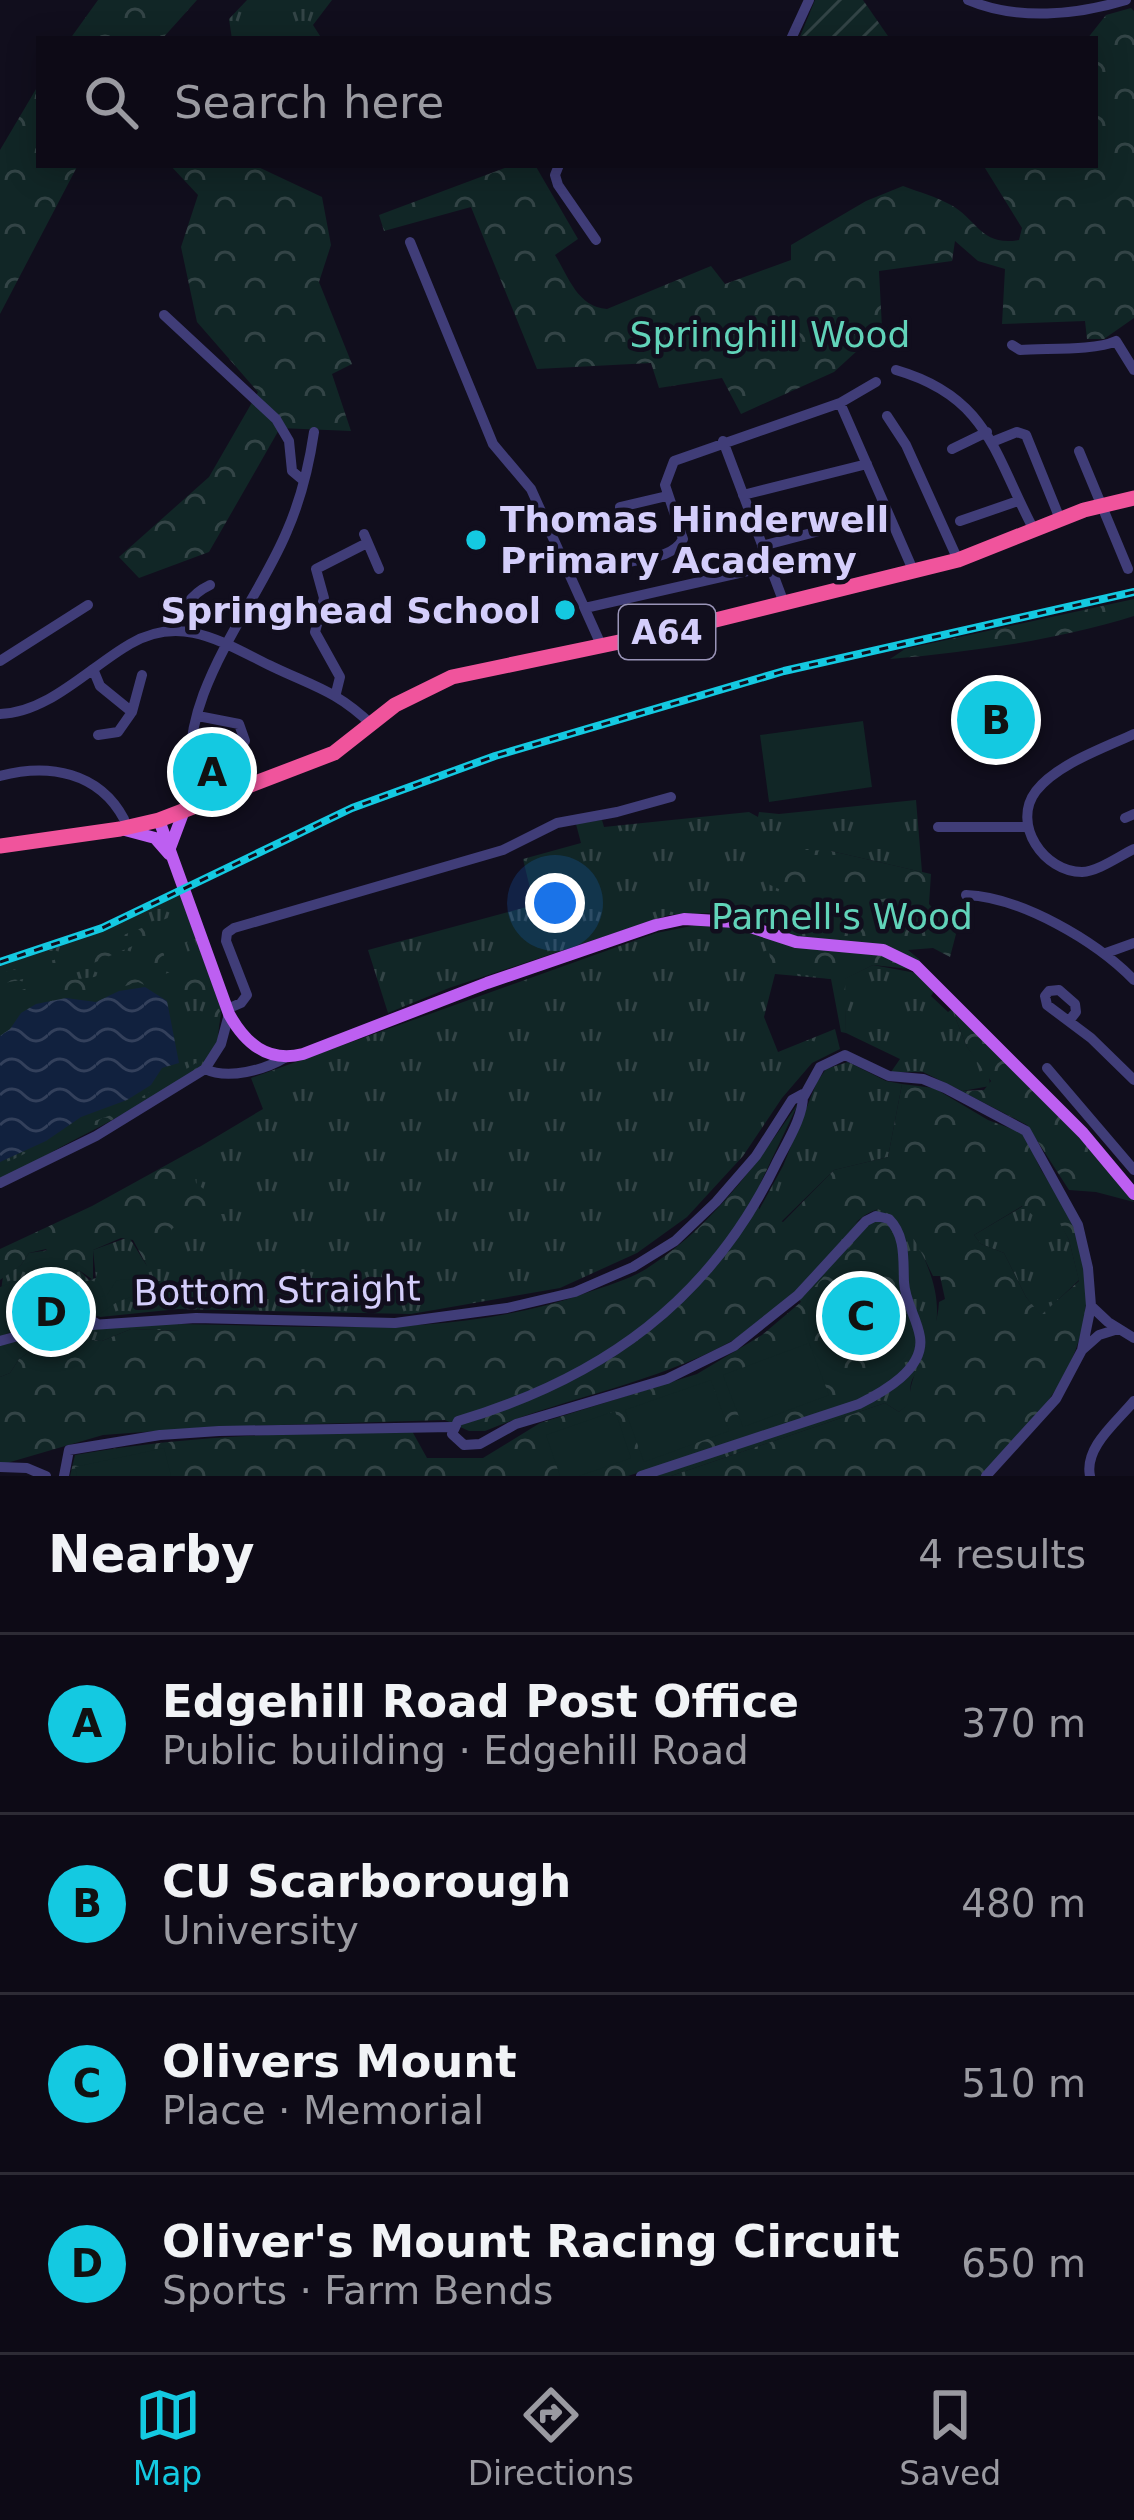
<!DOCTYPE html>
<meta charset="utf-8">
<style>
body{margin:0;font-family:"DejaVu Sans",sans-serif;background:#16131f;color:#f1f3f6}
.you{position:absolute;left:555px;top:903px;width:42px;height:42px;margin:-30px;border:9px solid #fff;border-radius:50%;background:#1a73e8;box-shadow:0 0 0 18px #1a73e833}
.badge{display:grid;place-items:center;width:78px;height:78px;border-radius:50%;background:#14c9e1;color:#111;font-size:39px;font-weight:700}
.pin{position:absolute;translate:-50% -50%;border:6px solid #fff;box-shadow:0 3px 12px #0006}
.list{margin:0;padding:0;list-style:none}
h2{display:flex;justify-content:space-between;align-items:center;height:156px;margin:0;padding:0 48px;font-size:51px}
h2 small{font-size:39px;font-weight:400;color:#9a9aa1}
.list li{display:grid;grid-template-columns:78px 1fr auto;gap:36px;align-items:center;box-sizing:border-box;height:180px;padding:0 48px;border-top:3px solid #2d2b35}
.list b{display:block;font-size:45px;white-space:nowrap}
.list p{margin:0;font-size:39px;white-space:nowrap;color:#9a9aa1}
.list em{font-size:39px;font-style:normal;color:#9a9aa1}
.icon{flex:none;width:66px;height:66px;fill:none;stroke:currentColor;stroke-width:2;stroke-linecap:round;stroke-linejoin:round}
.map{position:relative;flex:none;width:1134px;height:1476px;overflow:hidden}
.search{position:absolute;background:#0d0a16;box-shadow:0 6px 30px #0003;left:36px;right:36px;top:36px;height:132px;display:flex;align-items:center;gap:30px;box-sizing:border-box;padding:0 42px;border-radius:0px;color:#9a9aa1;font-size:45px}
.sheet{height:876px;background:#0d0a16}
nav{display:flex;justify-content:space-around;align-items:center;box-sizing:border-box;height:168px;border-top:3px solid #2d2b35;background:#0d0a16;font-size:33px;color:#9a9aa1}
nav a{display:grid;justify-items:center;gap:6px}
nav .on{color:#14c9e1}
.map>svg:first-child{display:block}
.grass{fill:url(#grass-tufts)}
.forest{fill:url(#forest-crowns);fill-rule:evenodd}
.garden{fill:url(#garden-furrows)}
.pitch{fill:#112626}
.water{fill:url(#water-waves)}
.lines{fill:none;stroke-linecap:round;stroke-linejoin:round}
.minor{stroke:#403d78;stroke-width:10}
.major{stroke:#bd5ff1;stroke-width:12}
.highway{stroke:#f0549c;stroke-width:15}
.rail-casing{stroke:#14c9e1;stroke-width:8}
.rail{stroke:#110e1d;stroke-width:3;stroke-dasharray:9;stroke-linecap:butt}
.poi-dot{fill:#14c9e1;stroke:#110e1d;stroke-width:4.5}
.labels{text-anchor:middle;stroke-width:9;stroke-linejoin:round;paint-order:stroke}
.shield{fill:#110e1d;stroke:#9a94b8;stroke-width:3}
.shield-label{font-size:33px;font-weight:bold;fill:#d4cefb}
.park-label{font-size:36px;fill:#61d3b9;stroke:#110e1d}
.poi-label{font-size:36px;font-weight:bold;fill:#d4cefb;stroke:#110e1d;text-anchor:start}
.street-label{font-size:36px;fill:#d4cefb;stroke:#110e1d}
</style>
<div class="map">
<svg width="1134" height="1476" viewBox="0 0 1134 1476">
<defs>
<pattern id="grass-tufts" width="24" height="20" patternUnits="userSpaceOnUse" patternTransform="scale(3)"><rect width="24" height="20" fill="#112626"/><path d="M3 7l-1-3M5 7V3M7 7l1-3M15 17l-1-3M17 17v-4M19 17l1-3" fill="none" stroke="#334446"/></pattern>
<pattern id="forest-crowns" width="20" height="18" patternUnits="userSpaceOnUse" patternTransform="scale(3)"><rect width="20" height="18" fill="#112626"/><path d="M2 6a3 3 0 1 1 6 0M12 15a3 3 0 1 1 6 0" fill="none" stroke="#334446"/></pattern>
<pattern id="garden-furrows" width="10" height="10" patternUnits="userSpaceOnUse" patternTransform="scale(3)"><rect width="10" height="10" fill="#112626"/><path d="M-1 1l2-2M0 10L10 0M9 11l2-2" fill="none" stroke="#334446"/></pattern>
<pattern id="water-waves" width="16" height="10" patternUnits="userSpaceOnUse" patternTransform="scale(3)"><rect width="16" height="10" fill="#11213e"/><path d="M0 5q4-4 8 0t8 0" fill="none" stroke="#33405b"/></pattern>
</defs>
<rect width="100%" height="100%" fill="#110e1d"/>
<path class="grass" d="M247 0H332L313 25 322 39H232L229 19Z
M916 800 922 872 831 851 786 897 771 924 708 913 669 915 449 988 388 1013 368 950 534 905 523 859 581 843 576 824 602 820 604 827 749 812 758 817 759 812 779 814Z
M180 895 221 1009 217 1045 200 1069 0 1181V966L85 938Z
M702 924C764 927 782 945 831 979L775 974 764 1017 778 1052 835 1029 840 1049 812 1063 782 1098 743 1156 687 1217 637 1253 560 1288 411 1314 178 1309 100 1317 60 1297 0 1299 3 1276 21 1265 29 1253 49 1250 62 1273 79 1270 89 1280 96 1278 93 1250 129 1237 147 1266 124 1192 263 1109 251 1078 656 933Z
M873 965 916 973 935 990 931 996 948 1012 952 1009 967 1047 989 1075 990 1086 962 1091 923 1072H891L900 1059 846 1033 844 979Z
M848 1062 886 1081 902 1084 888 1157 834 1170 780 1223 759 1210 783 1166 817 1082 826 1069Z
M1023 1206 1058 1218 1069 1240 1079 1280 1041 1316 1026 1297 1004 1253 981 1244 974 1235Z
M878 1209C899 1216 909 1228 919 1247 938 1286 945 1318 925 1358 914 1379 908 1377 911 1402L899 1412 885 1403 671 1476H649L702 1457 801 1302 794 1293 854 1224Z
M178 1321 180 1331 131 1329 102 1341 82 1339 35 1348 19 1359 10 1373 0 1377V1344L31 1334Z"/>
<path class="forest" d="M98 0H197L162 39H70Z
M1131 8 1134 11V318L1104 339H1087L1085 321 1002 324 1005 269 978 261 955 241 952 261 879 271 882 328 834 372 741 414 722 378 659 388 651 363 537 369 471 207 384 231 379 215 513 165H535L578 239 555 255C569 278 578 307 607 309L711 266 725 284 791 260V245L866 201 903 186C919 192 937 197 951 205 977 219 981 247 1019 240L1022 228 985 168 1095 165V39H1087L1106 15Z
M39 84V165H78L0 314V150Z
M170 165H254L322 197 331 245 319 282 352 364 332 374 351 431 280 428 209 552 139 578 119 557 209 477 258 392 197 322 181 247 198 195Z
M1134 599V616C1054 641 974 651 890 659L905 649Z
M786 849 831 851 931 874 929 904 956 934 950 957 933 948 908 950 920 960 910 969 873 965 845 979 846 1033 841 1032 831 979 772 970 766 934 784 899 781 890 766 883 762 866Z
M186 911 190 921 89 965 0 984V973L66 957Z
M192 932 221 1014 215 1045 203 1063 213 1034 205 1019 211 1006 209 996 198 988 167 995 138 982 94 996 62 992 52 1001 24 1010 0 1036V996L46 983 94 977 160 949 164 954 165 974 194 963 187 943Z
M951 1007 1080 1135 1134 1202 1096 1192 1069 1190 1027 1125 961 1091 984 1090 991 1081 967 1047Z
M196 1063 199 1066C137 1111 68 1143 0 1177V1166L78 1127 114 1114Z
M902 1084 934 1088 988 1120 1025 1134C1033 1148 1036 1164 1045 1176 1051 1187 1061 1195 1066 1206 1119 1320 1062 1399 981 1476H671L885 1403 899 1412 910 1402C907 1372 937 1343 939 1302L945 1299 940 1276H933C919 1248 909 1220 878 1209 853 1217 842 1241 826 1260 803 1287 774 1315 744 1334 662 1383 571 1395 485 1431H469L445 1420 211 1427 103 1435 0 1465V1377L10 1373 19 1359 35 1348 82 1339 102 1341 131 1329 179 1331V1324C315 1326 456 1339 586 1293 606 1286 628 1280 646 1269 712 1227 756 1165 799 1102L760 1184 759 1209 783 1222 834 1170 888 1157ZM1022 1206 1042 1223 1057 1218 1069 1240 1079 1281 1041 1315 1026 1297 1004 1253 981 1244 974 1235Z
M199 1147 194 1169 196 1183 225 1206 228 1214C203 1214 192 1209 172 1229L170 1250 158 1265 147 1266 133 1240 121 1238 93 1250V1280L79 1270 62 1273 46 1249 29 1253 21 1265 0 1280V1249L92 1206Z
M880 1220 888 1221 897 1242 899 1289 913 1334 901 1359 893 1350 878 1360 886 1375 861 1392 859 1400 628 1476H70L75 1455C187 1435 298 1433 412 1431L427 1458H483L540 1423 697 1374 762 1335 801 1302 872 1222ZM859 1285C952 1288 863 1409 831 1335 821 1311 837 1292 859 1285Z"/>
<path class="garden" d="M815 0H863L890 39H799Z"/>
<path class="pitch" d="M863 721 872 787 769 802 760 735Z
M41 1271 88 1299 107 1295 116 1281C128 1277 141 1280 147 1291L117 1302 87 1323 24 1326 0 1337V1287Z
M809 1343 829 1395 743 1427 723 1375Z
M711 1380 729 1431 644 1462 625 1410Z
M615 1411 631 1458 579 1476H560L546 1435Z
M164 1448 171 1476H77L75 1467Z"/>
<path class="water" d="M145 987 167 1001 179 1063 162 1068 151 1085 127 1100 81 1117 46 1141 0 1162V1036L10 1029 21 1013 36 1004 66 998 96 1002 119 991Z"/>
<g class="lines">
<path class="minor" d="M968 0C1017 21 1077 15 1126 0
M791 39 809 0
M559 165 555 175 558 185 596 240
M410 242 493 444 531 489 602 647
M164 315 276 419 289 441 292 471 304 481
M1012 345 1020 350C1046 348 1095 351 1116 341L1134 370
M896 370C989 397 994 455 1034 530
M840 403 913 570
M887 416 906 445 958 560
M723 441 784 603
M992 442 1017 432 1026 435 1060 519
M952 449 987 432
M1079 451 1128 569
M743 495 867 464
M620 507 667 496
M960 521 1018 501
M364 534 379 569
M762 546 888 513
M629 562C648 558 674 557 683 539L665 485 674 461 840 403 876 382
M585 608 770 566
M175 630C183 609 189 595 210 585
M0 661 88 605
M93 669 100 686 132 712 142 675
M336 693 340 677 315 632 324 598 316 569 367 543
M0 714C48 713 90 667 130 644 181 614 222 642 269 665 312 686 336 690 372 725
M198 716 239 724 245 741
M1134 734C1104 748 1057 764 1036 791 1011 824 1044 872 1082 872 1099 871 1119 856 1134 849
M98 735 118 732 132 712
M0 776C49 763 99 772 124 819
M194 789C172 701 256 607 287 531 301 499 309 466 314 432
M1125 818 1134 814
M938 827H1028
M966 895C1021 897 1096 941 1134 980
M1106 953 1134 943
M227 1009 241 1003 247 995 226 941 227 933 234 928 503 850 557 823 617 812 671 797
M1069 1021 1076 1012 1075 1004 1059 990 1049 991 1045 996 1047 1005 1091 1038 1134 1080
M1047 1068 1134 1170
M205 1069C228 1080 265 1070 286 1057
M804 1096 820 1067 845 1055 889 1076 923 1079 945 1088 1026 1131 1078 1225 1088 1268 1091 1306 1108 1322 1134 1338
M0 1183 96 1136 205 1069 221 1044 229 1014
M21 1334 22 1314 36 1302 64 1308 96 1323
M0 1341 47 1328 196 1318 395 1323 507 1308 575 1292 633 1267 675 1241 716 1202 756 1156 792 1100 803 1094C804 1116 787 1142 777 1162 711 1300 603 1378 458 1421L452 1434 464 1445 480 1444 516 1424 667 1379 734 1346 798 1295 866 1221 876 1216 889 1219C906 1236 903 1260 904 1282 905 1302 917 1318 920 1337 925 1369 883 1392 859 1404L641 1476
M1082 1350 1091 1306
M0 1467 27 1468 46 1476
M64 1476 69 1450 160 1435 219 1431 452 1427
M986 1476 1056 1399 1082 1350 1099 1335 1118 1329
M1090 1476C1084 1447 1117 1422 1134 1401"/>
<path class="major" d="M159 820 229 1014C245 1043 267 1063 303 1054L487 983 656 925 684 919 735 922 796 942 883 950 916 966 1083 1133 1134 1194
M125 830 155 838 169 854
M170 848 185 808"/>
<path class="highway" d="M0 846 120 829 159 820 334 753 395 705 452 677 667 632 958 560 1084 510 1134 498"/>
<defs>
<path id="rail" d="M0 962 102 928 352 808 495 756 784 671 1134 592"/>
</defs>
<use href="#rail" class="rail-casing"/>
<use href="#rail" class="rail"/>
</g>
<g class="poi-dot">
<circle cx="476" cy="540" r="12"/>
<circle cx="565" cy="610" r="12"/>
</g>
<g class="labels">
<rect class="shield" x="619" y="605" width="96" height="54" rx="9"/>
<g class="shield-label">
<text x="667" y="644">A64</text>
</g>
<g class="park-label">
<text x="770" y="347">Springhill Wood</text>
<text x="842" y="929">Parnell's Wood</text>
</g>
<g class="poi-label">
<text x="500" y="532">Thomas Hinderwell<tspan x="500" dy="41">Primary Academy</tspan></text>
<text x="541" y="623" text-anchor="end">Springhead School</text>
</g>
<g class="street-label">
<text transform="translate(277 1290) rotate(-1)" y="13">Bottom Straight</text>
</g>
</g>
</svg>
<div class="you"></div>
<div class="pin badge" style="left:212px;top:772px">A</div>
<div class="pin badge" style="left:996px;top:720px">B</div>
<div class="pin badge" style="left:861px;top:1316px">C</div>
<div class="pin badge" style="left:51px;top:1312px">D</div>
<div class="search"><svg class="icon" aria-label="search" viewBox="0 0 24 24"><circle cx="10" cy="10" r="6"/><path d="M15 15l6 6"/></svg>Search here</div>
</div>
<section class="sheet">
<h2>Nearby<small>4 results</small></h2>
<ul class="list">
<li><span class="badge">A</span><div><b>Edgehill Road Post Office</b><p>Public building · Edgehill Road</p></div><em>370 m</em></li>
<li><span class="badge">B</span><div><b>CU Scarborough</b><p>University</p></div><em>480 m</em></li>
<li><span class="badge">C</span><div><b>Olivers Mount</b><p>Place · Memorial</p></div><em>510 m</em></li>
<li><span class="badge">D</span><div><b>Oliver's Mount Racing Circuit</b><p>Sports · Farm Bends</p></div><em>650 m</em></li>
</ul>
</section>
<nav>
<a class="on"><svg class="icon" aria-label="map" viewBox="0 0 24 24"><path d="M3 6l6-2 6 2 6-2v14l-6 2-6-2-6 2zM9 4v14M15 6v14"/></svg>Map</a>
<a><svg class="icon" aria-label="directions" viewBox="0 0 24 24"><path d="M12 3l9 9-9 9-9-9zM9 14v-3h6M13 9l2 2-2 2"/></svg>Directions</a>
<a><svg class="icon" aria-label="saved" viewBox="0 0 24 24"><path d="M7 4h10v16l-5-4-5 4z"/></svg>Saved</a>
</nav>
